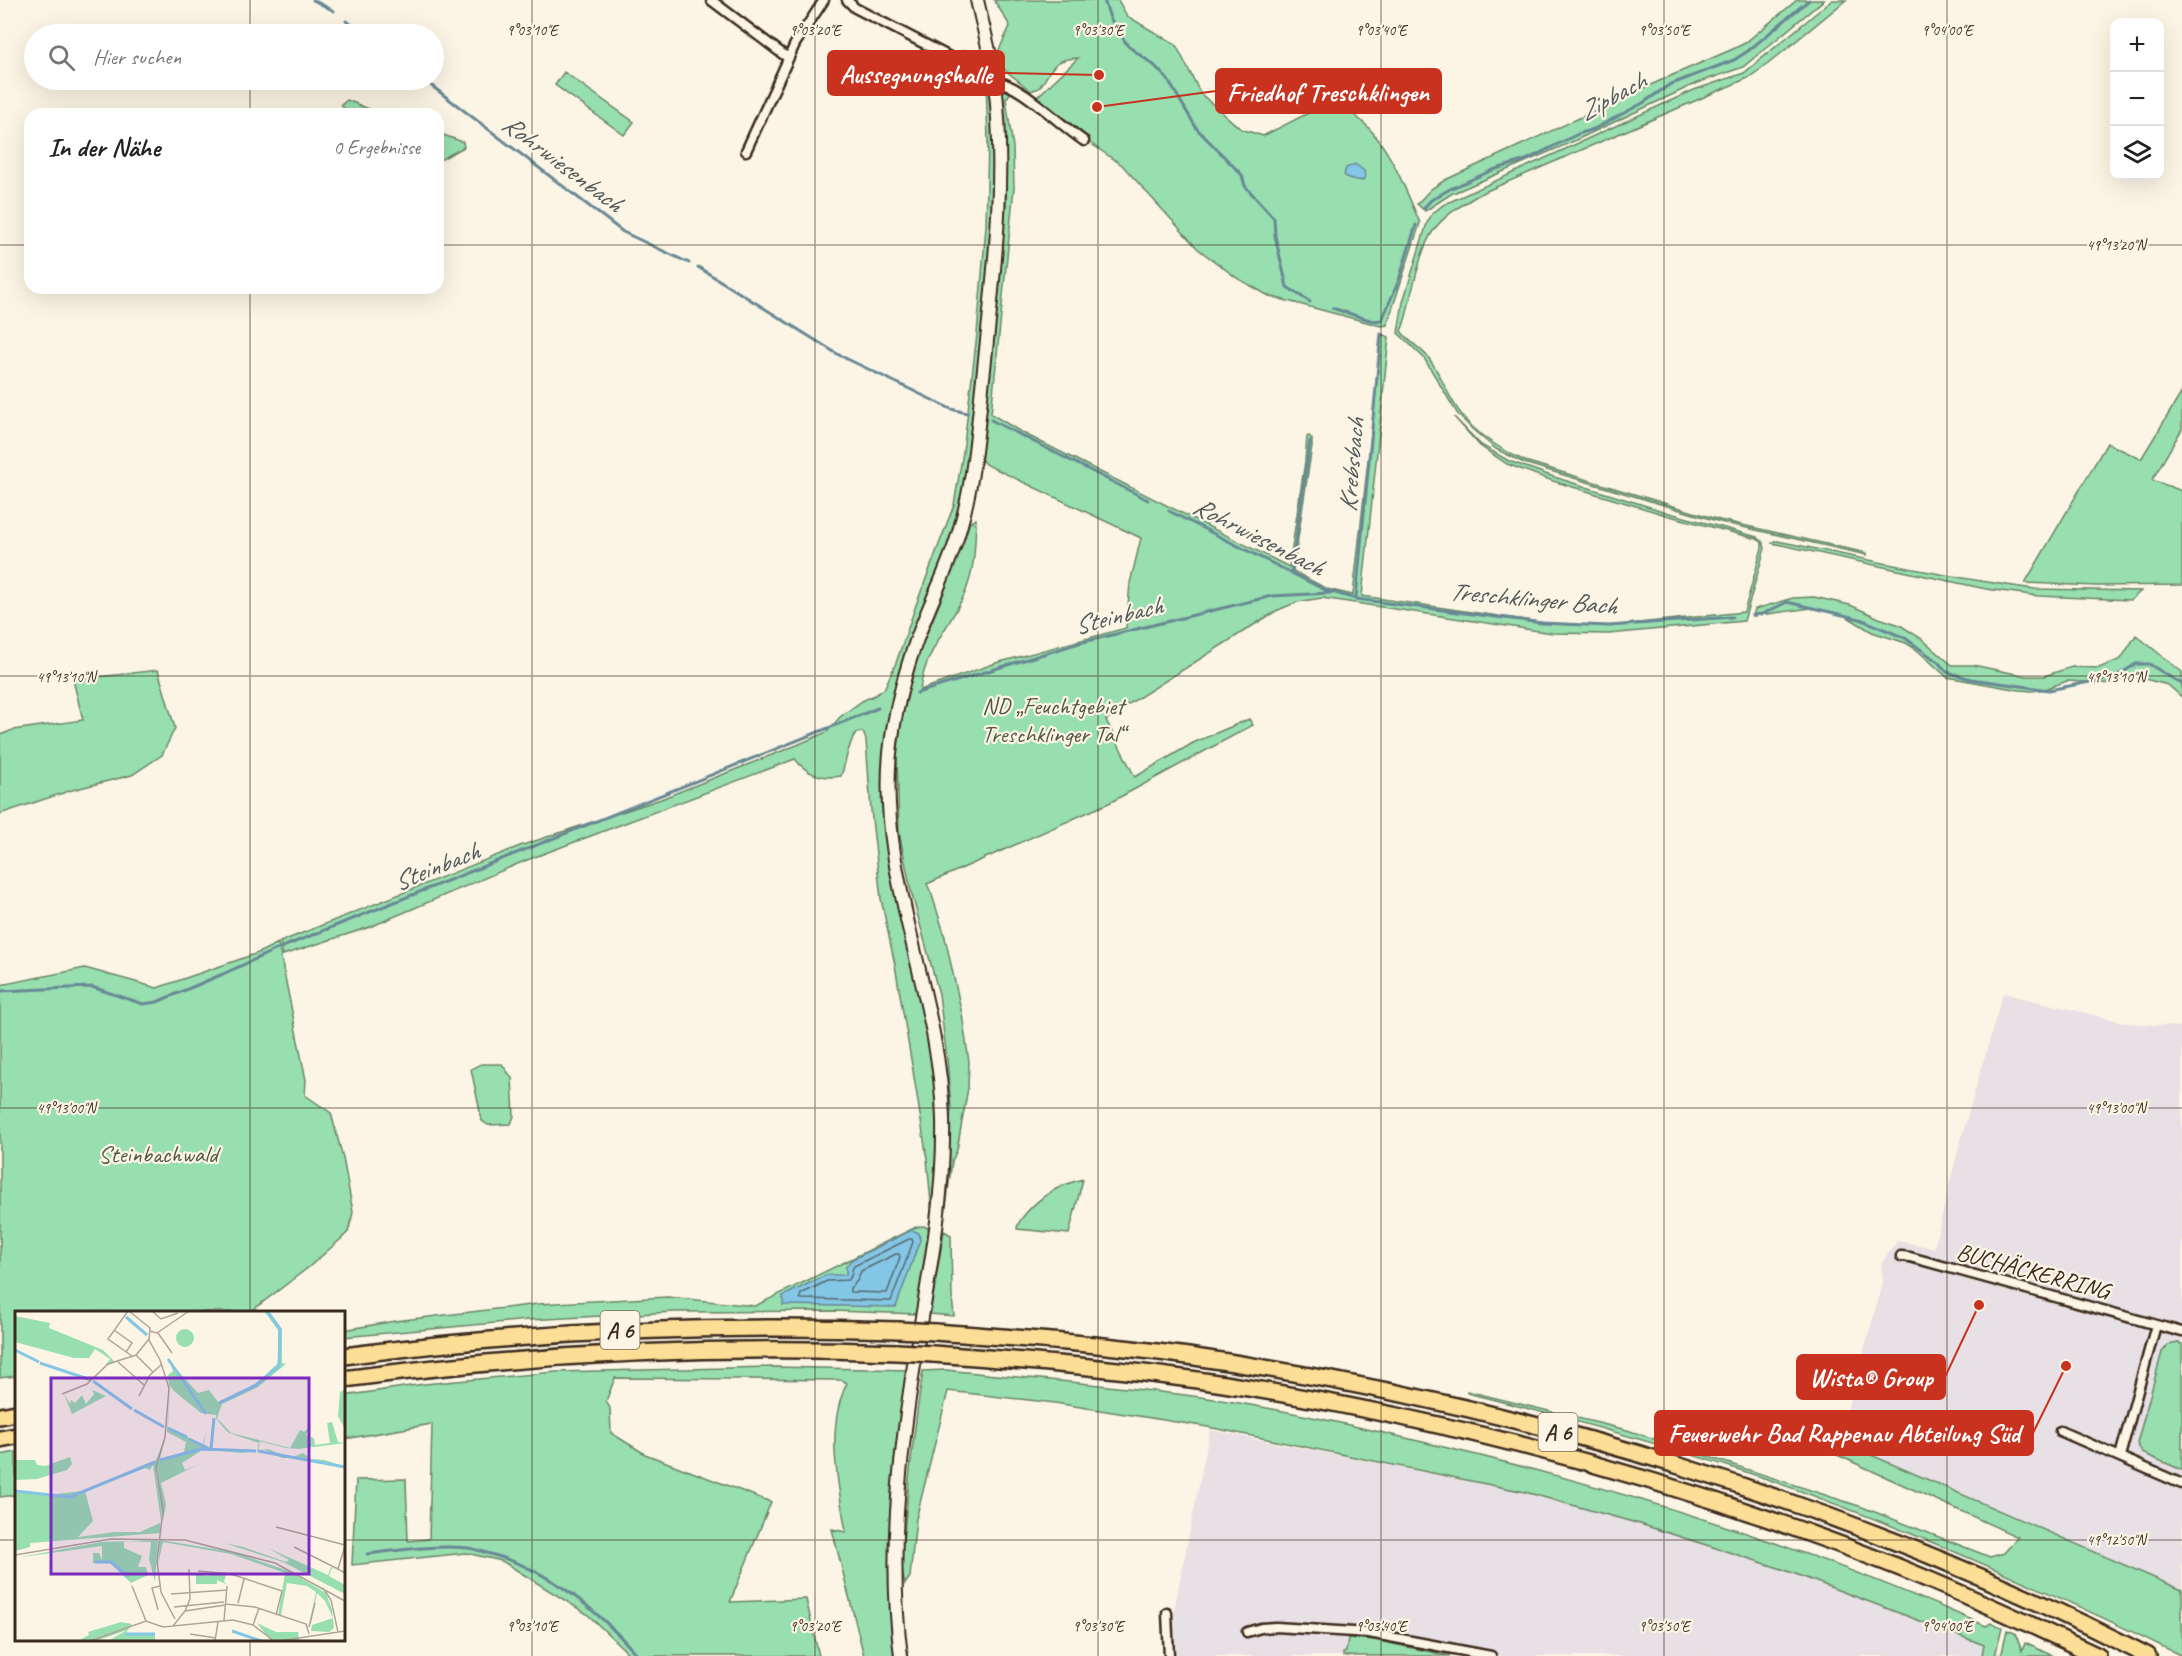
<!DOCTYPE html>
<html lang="de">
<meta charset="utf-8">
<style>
body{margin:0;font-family:Caveat,sans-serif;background:#f2f2f2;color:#222}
.controls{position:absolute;right:18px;top:18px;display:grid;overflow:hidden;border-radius:12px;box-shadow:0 6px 24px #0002}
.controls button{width:54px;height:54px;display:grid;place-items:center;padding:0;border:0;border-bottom:2px solid #e0e0e0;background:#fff;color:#222;font:30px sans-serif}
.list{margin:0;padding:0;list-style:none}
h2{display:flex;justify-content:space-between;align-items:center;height:78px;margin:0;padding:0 24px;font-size:26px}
h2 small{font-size:20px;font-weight:400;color:#767676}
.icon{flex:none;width:33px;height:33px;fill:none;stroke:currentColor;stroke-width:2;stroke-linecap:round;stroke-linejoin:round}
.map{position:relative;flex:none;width:2182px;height:1656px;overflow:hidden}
.search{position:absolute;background:#fff;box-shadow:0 6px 24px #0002;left:24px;top:24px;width:420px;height:66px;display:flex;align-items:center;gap:15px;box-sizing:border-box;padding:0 21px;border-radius:33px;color:#767676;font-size:22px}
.panel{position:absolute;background:#fff;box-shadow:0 6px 24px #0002;left:24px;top:108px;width:420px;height:186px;border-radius:18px}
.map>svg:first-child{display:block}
.built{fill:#e7e0e4}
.green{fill:#97dfae;stroke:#698466;stroke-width:1.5}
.water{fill:#84c6e5;stroke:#678895;stroke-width:1.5}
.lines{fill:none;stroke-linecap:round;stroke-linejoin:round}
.shore{stroke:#58686e;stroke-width:1.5}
.stream{stroke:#678895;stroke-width:3}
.street-casing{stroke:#3b2a1e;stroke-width:13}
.secondary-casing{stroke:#3b2a1e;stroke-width:16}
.highway-casing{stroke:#3b2a1e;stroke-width:20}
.street{stroke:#fcf5e5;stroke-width:8}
.secondary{stroke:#fcf5e5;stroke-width:12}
.highway{stroke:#fdde96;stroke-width:15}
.highway-bridge-casing{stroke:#3b2a1e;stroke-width:20;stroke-linecap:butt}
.highway-bridge{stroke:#fdde96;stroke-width:15}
.ticks{fill:none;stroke:#3b2a1e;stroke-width:1.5;stroke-opacity:0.45}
.labels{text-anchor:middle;stroke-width:4.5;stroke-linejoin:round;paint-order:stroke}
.shield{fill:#fcf5e5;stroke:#75675a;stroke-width:1.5}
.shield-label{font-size:22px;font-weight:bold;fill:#3b2a1e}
.park-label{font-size:24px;fill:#525742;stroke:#fcf5e5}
.street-label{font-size:24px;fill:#3b2a1e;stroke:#fcf5e5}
.water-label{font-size:26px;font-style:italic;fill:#51595a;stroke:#fcf5e5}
.inset-river{fill:none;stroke:#84c6e5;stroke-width:3}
.inset-road{fill:none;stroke:#afa495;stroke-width:1.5}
.view{fill:#7b2cbf;fill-opacity:0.15;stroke:#7b2cbf;stroke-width:3}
.inset-edge{fill:none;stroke:#3b2a1e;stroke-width:3}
.ticks-label{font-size:15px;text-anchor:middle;fill:#3b2a1e;stroke:#fcf5e5;stroke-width:4.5;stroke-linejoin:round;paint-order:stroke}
.leader{fill:none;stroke:#c8321e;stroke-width:2}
.callout-dot{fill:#c8321e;stroke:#fcf5e5;stroke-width:2}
.callout{fill:#c8321e;stroke:#c8321e;stroke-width:2}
.callout-label{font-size:26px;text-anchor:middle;font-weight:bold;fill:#fff}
</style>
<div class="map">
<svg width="2182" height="1656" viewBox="0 0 2182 1656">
<rect width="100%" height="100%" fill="#fcf5e5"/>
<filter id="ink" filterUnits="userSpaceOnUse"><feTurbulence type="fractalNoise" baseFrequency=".0167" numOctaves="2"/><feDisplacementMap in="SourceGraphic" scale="12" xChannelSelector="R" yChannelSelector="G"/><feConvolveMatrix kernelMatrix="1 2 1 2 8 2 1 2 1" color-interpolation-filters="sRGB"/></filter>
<g filter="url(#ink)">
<path class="built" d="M2003 993 2127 1023 2182 1027V1628L2018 1536 1835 1454 1883 1282 1881 1264 1897 1241 1934 1248 1958 1150Z
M1210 1430 1525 1492 1640 1524 1782 1569 2012 1656H1176L1174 1610Z"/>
<path class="green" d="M994 0H1118L1127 16 1176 45 1201 94 1241 129 1263 136 1326 104 1330 108 1335 101C1345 108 1356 116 1365 124 1392 151 1405 189 1420 223L1387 325 1381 326 1269 296 1237 278 1198 249 1122 165 1084 139 1035 99 1078 58C1050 59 1053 70 1039 88L1031 91 1000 66 997 54 1010 26Z
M1797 0H1824L1743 67 1697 83 1574 141 1451 194 1425 211 1417 204 1431 189 1445 180 1668 77 1733 49 1745 43Z
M1832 0H1846L1768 64 1748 78 1482 193C1427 224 1426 236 1411 295 1408 307 1406 321 1401 331 1408 341 1420 348 1428 357 1438 370 1443 384 1451 398 1467 429 1494 446 1525 461L1720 520 1867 553V555L1720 522 1524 463 1496 449 1472 429 1457 413 1424 358 1398 333 1403 302 1427 223 1432 214 1443 205 1694 90 1744 73Z
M564 72 634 122 624 135 555 85Z
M989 74 998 160 996 240 969 478 957 532 911 649 888 798 925 996 940 1135 934 1213 932 1214 927 1159 914 1077 895 965 881 899 871 810 866 740 863 732 856 733C848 743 846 763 841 776 821 779 808 775 795 759L527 860 370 927 283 955 280 942 520 846 661 799 797 745 827 732 840 717 862 701 875 695 884 689 896 663 916 605 954 505 963 452 977 334 986 226 988 141 986 81Z
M1008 89 1011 92 1006 99 1013 147 1014 188 991 414 1021 432 1289 567 1305 461 1307 437 1309 436 1312 439V446L1293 571 1327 589 1353 595 1382 334 1389 337 1362 596 1553 624 1609 626 1744 612 1762 548V542L1757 539 1666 515 1553 481 1507 464 1480 446 1454 417 1481 445 1509 461 1554 477 1666 512 1757 537 1763 542 1765 548 1744 621 1609 634 1552 633 1322 598 1297 602 1276 611 1127 705 1106 720 1135 777 1193 743 1249 719 1253 725 1111 802 927 884 932 895 944 933 962 1014 969 1062 968 1088 957 1150 952 1161 945 1214 944 1212 951 1108 947 1059 939 994 911 891 899 832 897 757 901 723 917 657 941 600 970 522 976 519C975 544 975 569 965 593 950 627 925 650 920 690L996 663 1126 628 1130 583 1141 538 985 464 980 458 996 319 1006 204V140L1002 92Z
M347 100 381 114H349L341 105Z
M438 133 463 142 464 147 438 161Z
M2182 392V429L2152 480 2182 491V585L2097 586 2025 583 2107 443 2141 459Z
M1774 541H1778C1863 559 1949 578 2035 589L2141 591 2131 600 2039 596 1986 589 1772 543Z
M1814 597 1850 605 1879 618 1900 625 1922 639 1952 665H1973L2026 676H2044L2072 667 2099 668 2121 659 2136 635 2182 672V697L2168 685 2129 675 2114 684 2067 681 2045 689 2032 691 2019 690 1947 677 1917 650 1906 643 1872 632 1846 616 1833 612 1811 608 1753 616 1755 609 1793 598Z
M158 670 175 728 162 755 132 775 72 790 0 814V735L13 730 83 720 73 680Z
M278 943 306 1080 305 1095 331 1113 343 1158 353 1212 351 1221 348 1232 341 1239 309 1267 250 1312H16V1376L0 1378V985L85 968 157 988 258 953Z
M481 1064H502L512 1078 514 1116 511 1124 488 1125 482 1121 471 1069Z
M1083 1179 1069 1234 1017 1229C1017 1222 1022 1219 1026 1213 1042 1195 1059 1185 1083 1179Z
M924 1226 930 1229 918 1314 833 1311 674 1312 528 1320 344 1337V1330L395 1321 538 1304 668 1297 755 1306 916 1227Z
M944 1231 951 1235 952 1297 954 1316 930 1314Z
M2178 1343 2182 1344V1470L2142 1453 2137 1443 2162 1352 2168 1345Z
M776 1367 909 1370 894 1461 893 1538 898 1656H864L832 1529 846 1532C838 1484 825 1428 847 1383L842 1380 615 1378 606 1401 610 1408 611 1433 645 1454 771 1502 730 1602 806 1599 819 1656H631L587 1614 502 1561 466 1553 352 1565 356 1480 406 1479 408 1541 429 1539 432 1424 344 1439V1396L424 1384 556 1372Z
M945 1370C1034 1379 1125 1386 1214 1399 1287 1410 1359 1427 1431 1444 1623 1489 1806 1546 1986 1626L1991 1623 2002 1627 1995 1656H1982L1984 1645 1782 1569 1640 1524 1525 1492 1208 1427 1055 1403 948 1391 916 1519 910 1577 905 1584C899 1565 903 1542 905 1523 909 1472 915 1422 923 1371Z
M1467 1391 1627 1430 1862 1507 1990 1557 2004 1553 2018 1537 1835 1454 1839 1441 2182 1590V1656C2046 1589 1907 1528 1764 1478 1666 1445 1567 1418 1467 1393Z
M16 1452V1495L0 1497V1455Z
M2007 1630 2015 1633 2022 1651 2025 1643 2053 1656H2001Z
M1348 1638 1375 1640 1450 1656H1343V1653L1346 1652Z"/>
<path class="water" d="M1355 164 1364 171 1365 177 1362 181 1348 178 1344 175 1346 168Z
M912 1230 919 1233 920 1240 896 1307 783 1305V1296L826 1275H846V1267L851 1260Z"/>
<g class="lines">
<path class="shore" d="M909 1239H912L913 1242 891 1301 802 1299 800 1298 801 1294 827 1281 848 1280C854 1276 850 1270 854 1266Z
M896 1254H899L900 1257 887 1293 850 1292V1288L857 1281 861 1271Z"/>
<path class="stream" d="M313 0 334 11
M1104 0 1110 18 1128 46 1155 66 1168 80 1197 129 1242 175 1245 186 1274 218 1275 236 1287 287 1310 302
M346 21 365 34
M424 80 623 232 689 263
M1424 208 1431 200 1450 189 1493 170 1526 160 1578 134 1594 129 1643 103 1669 85 1734 60 1748 51 1809 0
M698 267 839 355 951 409 967 413
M1332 308 1373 321 1382 320 1399 280 1416 225
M991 420 1148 500
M1169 511 1325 590 1356 599 1542 623 1609 626 1732 617
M1291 573 1310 441
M1356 598 1381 334
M1753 615 1762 614 1787 602 1860 619 1905 638 1938 662 1947 672 1971 679 2049 690 2115 677 2136 664H2149L2182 684
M917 693 1079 643 1272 596 1330 593
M0 991 92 987 143 1004 157 1002 223 974 275 950 878 708
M367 1554C400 1550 435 1545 468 1548 476 1549 486 1553 494 1555 552 1571 599 1611 638 1656"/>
<defs>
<path id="street" d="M711 0 788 58
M847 0 855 8 952 58 957 59 965 56
M995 81C1020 84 1060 125 1084 141
M746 151 795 44 824 0
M1901 1256 1910 1257 2182 1332
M2060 1431 2182 1484
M2120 1456 2156 1325
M1167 1613 1169 1656
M1247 1632 1261 1628 1276 1627 1369 1633 1491 1656"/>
<path id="secondary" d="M901 1656C889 1562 898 1471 912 1378 925 1292 945 1207 943 1119 940 992 875 872 891 744 897 697 911 650 930 606 941 580 953 555 960 528 975 477 978 421 984 369 994 273 1006 179 995 83 991 55 983 27 977 0"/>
<path id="highway" d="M935 1332C1019 1338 1104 1344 1188 1356 1520 1404 1849 1502 2148 1656
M933 1354C1031 1361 1128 1369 1224 1384 1453 1420 1682 1481 1898 1567 1965 1594 2032 1625 2098 1656
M344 1356C528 1331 713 1324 898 1330
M344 1379C530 1354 709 1345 897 1352
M0 1416 16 1413
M0 1439 16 1436"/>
</defs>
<use href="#street" class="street-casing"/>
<use href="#secondary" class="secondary-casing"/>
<use href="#highway" class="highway-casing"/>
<use href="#street" class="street"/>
<use href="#secondary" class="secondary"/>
<use href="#highway" class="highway"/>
<defs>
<path id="highway-bridge" d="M898 1330 935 1332
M897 1352 933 1354"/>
</defs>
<use href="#highway-bridge" class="highway-bridge-casing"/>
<use href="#highway-bridge" class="highway-bridge"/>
</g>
</g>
<path class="ticks" d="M250 0V34M532 0V1656M815 0V1656M1098 0V1656M1381 0V1656M1664 0V1656M1947 0V1656M250 80V114M0 245H30M438 245H2182M250 288V1312M0 676H2182M0 1108H2182M0 1540H16M344 1540H2182M250 1640V1656"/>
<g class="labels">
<g class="shield">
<rect x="600.5" y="1311" width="39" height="38" rx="4.5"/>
<rect x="1538.5" y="1413" width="39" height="38" rx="4.5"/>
</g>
<g class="shield-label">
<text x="620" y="1338">A 6</text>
<text x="1558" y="1440">A 6</text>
</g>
<g class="park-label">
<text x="1053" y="714">ND „Feuchtgebiet<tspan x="1053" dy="28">Treschklinger Tal“</tspan></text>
<text x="158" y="1162">Steinbachwald</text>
</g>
<g class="street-label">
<text transform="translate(2033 1271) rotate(15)" y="8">BUCHÄCKERRING</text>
</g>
<g class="water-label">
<text transform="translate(1612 96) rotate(-29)" y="9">Zipbach</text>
<text transform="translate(563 163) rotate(37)" y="9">Rohrwiesenbach</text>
<text transform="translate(1351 465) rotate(-85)" y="9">Krebsbach</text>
<text transform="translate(1259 536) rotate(27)" y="9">Rohrwiesenbach</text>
<text transform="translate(1533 598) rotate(5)" y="9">Treschklinger Bach</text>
<text transform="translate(1118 615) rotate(-14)" y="9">Steinbach</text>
<text transform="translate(436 866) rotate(-22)" y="9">Steinbach</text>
</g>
</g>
<g transform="translate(15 1311)">
<rect width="330" height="330" fill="#fcf5e5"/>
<path d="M249 0H254L267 18V52L271 53 243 76 207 93 202 107 216 122 275 137 285 119 289 121 297 113 291 124 299 127 300 134 315 132 312 112 317 111 323 131 330 132 283 138 271 137 244 130 245 132 243 139 253 138 275 147 288 142 296 148 310 149 330 156 288 147H267L251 139 226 142 189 138 167 152 170 159 184 153 146 172 151 193 148 211 142 157 151 129 145 148 169 141 171 131 152 121 155 78 153 116 188 134 191 119 189 134 196 137 199 107 197 138 242 140 244 132 214 122 208 116 201 107V104L186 102 160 81 154 74 153 64 158 60 155 51 183 82 194 79 203 91 242 72 263 52V19ZM0 5 35 12 34 17 88 39 100 51 90 55 95 48 80 38 74 47H59L0 31ZM161 27a9 9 0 1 1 18 0a9 9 0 1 1-18 0ZM330 78V118L323 105 325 81ZM77 79 91 85 57 103 49 83 55 93 56 89 60 92 67 84 71 93 79 83ZM151 124 141 162 147 193 146 210 138 154 135 159 130 157 70 180 78 210 63 226 100 221H125L145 212V222L15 232V236L0 240V179L34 184 67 180 134 154 141 149ZM55 146 57 153 52 159 22 168 0 169V149H20L22 154 30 155ZM143 229 140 271 134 248 136 231 109 230V237L127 245 123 256H131L133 264 116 272 95 252H78V242H84L87 249V235L0 247 86 231ZM145 229 218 241 274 260 311 282 317 299 319 317 314 321 296 320 297 314 318 307 310 290 302 282 296 312 294 314 301 281 292 275 272 272 266 304H263L270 262 216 243 148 231 143 254ZM209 232 228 236 271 251 274 249 253 237 313 264 316 256 322 259 317 257 314 265 330 274V283L268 251ZM195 261 211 264 209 271 213 274 202 269V273H181V263L194 265ZM106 311 117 313 111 322 140 323V330H93L112 319 81 330H63L74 324 73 321ZM242 312 261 321H283L284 330H256Z" fill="#97dfae"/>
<path class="inset-river" d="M111 6 132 24M0 39 24 51M153 48 191 103M25 52 76 69M78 70 117 98M204 92 241 74 264 55 265 18 252 0M119 99 149 116M153 117 172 126M174 128 193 137M196 138 199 107M243 140 330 156M145 149 186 138 241 140M0 180 55 186 140 151M80 251H96L114 266M217 320 246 330M111 323H140"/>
<path class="inset-road" d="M113 0 93 28 117 45M114 0 135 17 134 29 145 49 154 77 150 126 141 156 148 199 142 250 146 281 160 308M137 0 146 8 163 2M99 19 117 32 111 41M135 20 142 22 174 0M143 22 157 42M121 44 138 61M103 51 129 74M47 83 72 73 93 53 121 44 134 28M124 85 135 64 147 53M261 216 330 234M330 235 323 258 330 262M279 236 323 258M0 244 96 228 170 229 260 252 330 290M183 260 216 263 267 280 261 304M117 275 131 310M308 277 316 289 323 321M156 283 212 279M223 292 229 268M210 293 240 296 291 313 294 323M159 296 209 291M143 299 137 277 145 275M170 300 175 288 174 258M209 310 212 275M238 314 244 297M158 315 170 300 210 294M294 316 300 292M175 323 201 327M75 330 131 310 148 316 218 309 238 314 259 330M200 330 203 311M264 330 330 320"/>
<path class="view" d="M36 67H294V263H36Z"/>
<rect width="330" height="330" class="inset-edge"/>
</g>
<g class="ticks-label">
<text x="532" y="35">9°03'10"E</text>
<text x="815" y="35">9°03'20"E</text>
<text x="1098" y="35">9°03'30"E</text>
<text x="1381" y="35">9°03'40"E</text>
<text x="1664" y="35">9°03'50"E</text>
<text x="1947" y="35">9°04'00"E</text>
<text x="2116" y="250">49°13'20"N</text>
<text x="66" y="682">49°13'10"N</text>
<text x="2116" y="682">49°13'10"N</text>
<text x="66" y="1113">49°13'00"N</text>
<text x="2116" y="1113">49°13'00"N</text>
<text x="2116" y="1545">49°12'50"N</text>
<text x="532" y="1631">9°03'10"E</text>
<text x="815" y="1631">9°03'20"E</text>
<text x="1098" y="1631">9°03'30"E</text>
<text x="1381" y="1631">9°03'40"E</text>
<text x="1664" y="1631">9°03'50"E</text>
<text x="1947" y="1631">9°04'00"E</text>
</g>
<path class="leader" d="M1099 75L1004 73M1097 107L1216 91M1979 1305L1945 1377M2066 1366L2033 1433"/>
<g class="callout-dot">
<circle cx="1099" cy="75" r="6"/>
<circle cx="1097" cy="107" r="6"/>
<circle cx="1979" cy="1305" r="6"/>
<circle cx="2066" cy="1366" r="6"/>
</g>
<g class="callout">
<rect x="828" y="51" width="176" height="44" rx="6"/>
<rect x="1216" y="69" width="225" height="44" rx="6"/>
<rect x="1797" y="1355" width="148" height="44" rx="6"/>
<rect x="1655" y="1411" width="378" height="44" rx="6"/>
</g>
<g class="callout-label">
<text x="916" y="83">Aussegnungshalle</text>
<text x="1328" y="101">Friedhof Treschklingen</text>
<text x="1871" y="1386">Wista® Group</text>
<text x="1844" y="1442">Feuerwehr Bad Rappenau Abteilung Süd</text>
</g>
</svg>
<div class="controls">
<button>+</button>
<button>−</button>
<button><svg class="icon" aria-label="layers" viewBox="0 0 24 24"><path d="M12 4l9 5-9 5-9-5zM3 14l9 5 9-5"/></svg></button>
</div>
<div class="search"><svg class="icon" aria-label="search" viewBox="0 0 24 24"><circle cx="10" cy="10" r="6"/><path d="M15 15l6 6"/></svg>Hier suchen</div>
<section class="panel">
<h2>In der Nähe<small>0 Ergebnisse</small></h2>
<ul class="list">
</ul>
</section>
</div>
